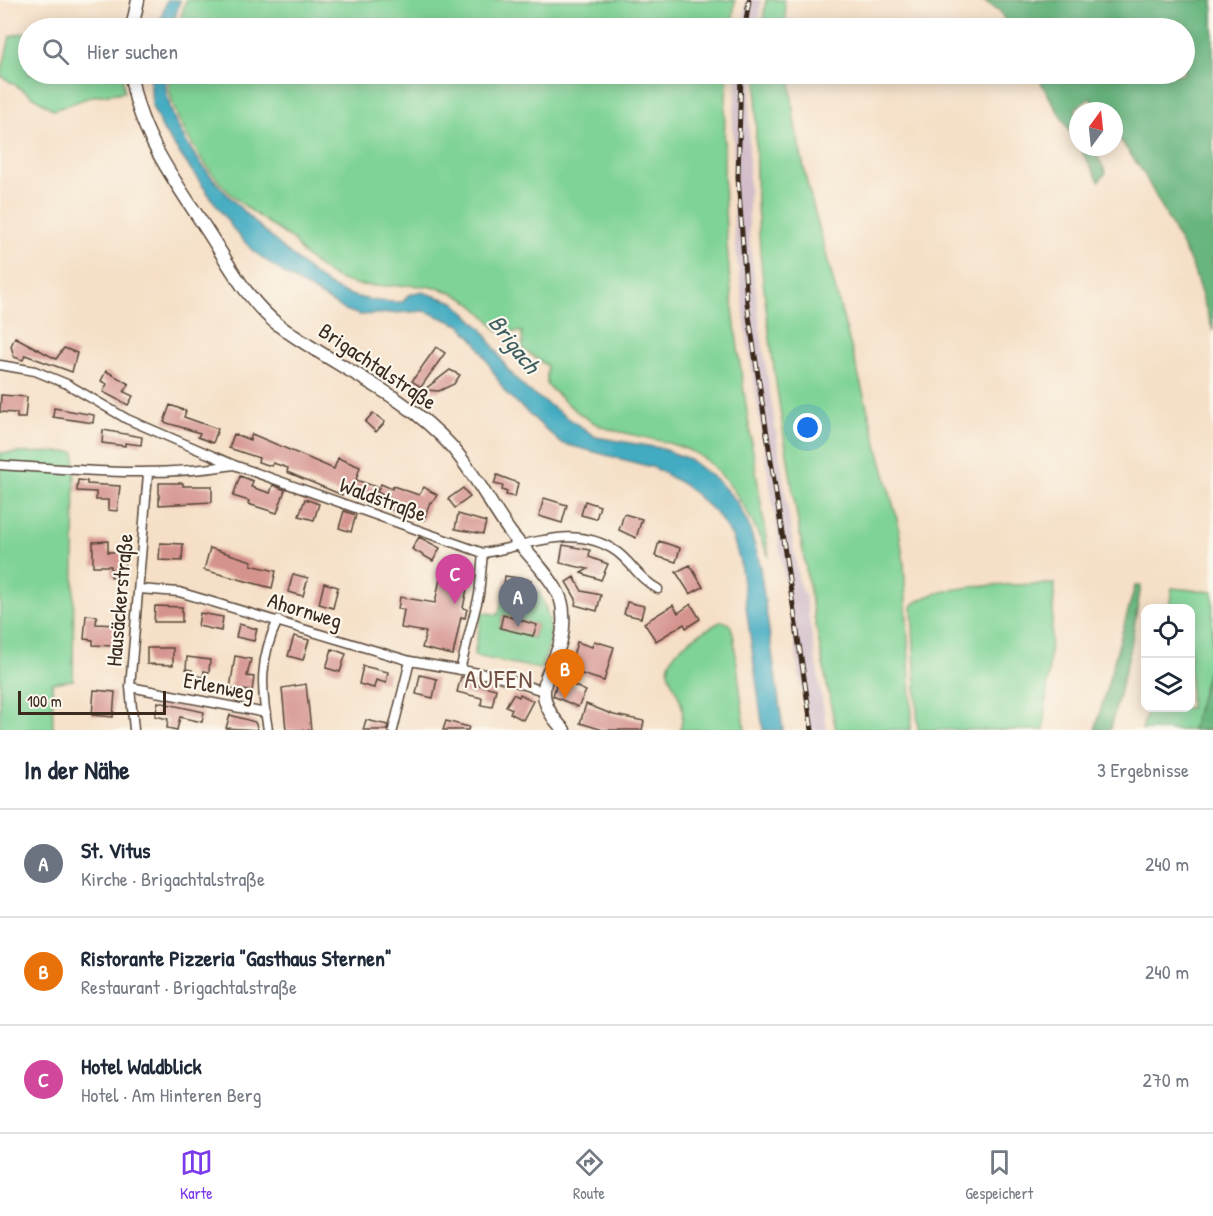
<!DOCTYPE html>
<html lang="de">
<meta charset="utf-8">
<style>
body{margin:0;font-family:"Patrick Hand",sans-serif;background:#f6f6f7;color:#1f2937}
.controls{position:absolute;right:18px;bottom:18px;display:grid;overflow:hidden;border-radius:12px;box-shadow:0 3px 15px #0003}
.controls button{width:54px;height:54px;display:grid;place-items:center;padding:0;border:0;border-bottom:2px solid #e0e1e3;background:#fff;color:#1f2937;font:30px sans-serif}
.compass{position:absolute;left:1069px;top:102px;width:54px;height:54px;border-radius:50%;background:#fff;box-shadow:0 3px 15px #0003;rotate:15deg}
.scale{position:absolute;left:18px;bottom:15px;width:148px;box-sizing:border-box;padding-left:6px;border:3px solid #3b2a1e;border-top:0;font-size:16px;line-height:21px;white-space:nowrap;color:#3b2a1e;-webkit-text-stroke:4px #fbf7ec;paint-order:stroke}
.you{position:absolute;left:808px;top:428px;width:21px;height:21px;margin:-15px;border:4px solid #fff;border-radius:50%;background:#1a73e8;box-shadow:0 0 0 9px #1a73e833}
.badge{display:grid;place-items:center;width:39px;height:39px;border-radius:50%;background:#7c3aed;color:#fff;font-size:20px;font-weight:700}
.pin{position:absolute;translate:-50% -50px;filter:drop-shadow(0 2px 3px #0008)}
.pin::after{content:'';position:absolute;top:32px;width:21px;height:18px;background:inherit;clip-path:polygon(0 0,100% 0,50% 100%)}
.list{margin:0;padding:0;list-style:none}
h2{display:flex;justify-content:space-between;align-items:center;height:78px;margin:0;padding:0 24px;font-size:26px}
h2 small{font-size:20px;font-weight:400;color:#747a83}
.list li{display:grid;grid-template-columns:39px 1fr auto;gap:18px;align-items:center;box-sizing:border-box;height:108px;padding:0 24px;border-top:2px solid #e0e1e3}
.list b{display:block;font-size:22px;white-space:nowrap}
.list p{margin:0;font-size:20px;white-space:nowrap;color:#747a83}
.list em{font-size:20px;font-style:normal;color:#747a83}
.icon{flex:none;width:33px;height:33px;fill:none;stroke:currentColor;stroke-width:2;stroke-linecap:round;stroke-linejoin:round}
.map{position:relative;flex:none;width:1213px;height:730px;overflow:hidden}
.search{position:absolute;background:#fff;box-shadow:0 3px 15px #0003;left:18px;right:18px;top:18px;height:66px;display:flex;align-items:center;gap:15px;box-sizing:border-box;padding:0 21px;border-radius:33px;color:#747a83;font-size:22px}
.sheet{height:402px;background:#fff}
nav{display:flex;justify-content:space-around;align-items:center;box-sizing:border-box;height:84px;border-top:2px solid #e0e1e3;background:#fff;font-size:16px;color:#747a83}
nav a{display:grid;justify-items:center;gap:3px}
nav .on{color:#7c3aed}
.map>svg:first-child{display:block}
.industrial{fill:#d1bdc9}
.green{fill:#7fd396;stroke:#5d7e5a;stroke-width:1.5;fill-rule:evenodd}
.forest{fill:#67b57f;stroke:#51704e;stroke-width:1.5}
.water{fill:#42abc1;stroke:#3e6a70;stroke-width:1.5}
.building{fill:#d5938e}
.lines{fill:none;stroke-linecap:round;stroke-linejoin:round}
.street-casing{stroke:#574537;stroke-width:11}
.secondary-casing{stroke:#574537;stroke-width:15}
.street{stroke:#fff;stroke-width:8}
.secondary{stroke:#fff;stroke-width:12}
.rail-casing{stroke:#3b2a1e;stroke-width:5}
.rail{stroke:#fbf7ec;stroke-width:3;stroke-dasharray:9;stroke-linecap:butt}
.labels{text-anchor:middle;stroke-width:4.5;stroke-linejoin:round;paint-order:stroke}
.street-label{font-size:22px;fill:#3b2a1e;stroke:#fbf7ec}
.water-label{font-size:24px;font-style:italic;fill:#3e5e5f;stroke:#fbf7ec}
.quarter-label{font-size:26px;letter-spacing:1.5px;fill:#714f45;stroke:#fbf7ec}
</style>
<div class="map">
<svg width="1213" height="730" viewBox="0 0 1213 730">
<rect width="100%" height="100%" fill="#fbf7ec"/>
<filter id="ink" filterUnits="userSpaceOnUse"><feTurbulence type="fractalNoise" baseFrequency=".0167" numOctaves="2"/><feDisplacementMap in="SourceGraphic" scale="12" xChannelSelector="R" yChannelSelector="G"/><feConvolveMatrix kernelMatrix="1 2 1 2 8 2 1 2 1" color-interpolation-filters="sRGB"/></filter>
<filter id="wash" filterUnits="userSpaceOnUse"><feTurbulence type="fractalNoise" baseFrequency=".008" numOctaves="4" result="noise"/><feDisplacementMap in="SourceGraphic" scale="24" xChannelSelector="R" yChannelSelector="G"/><feGaussianBlur stdDeviation="1.35" result="paint"/><feColorMatrix in="noise" values="0 0 0 0 0 0 0 0 0 0 0 0 0 0 0 0 0 1.4 0 .05"/><feComposite in="paint" operator="in"/></filter>
<g filter="url(#wash)">
<rect width="100%" height="100%" fill="#f5dfc6"/>
<path class="industrial" d="M746 0H761L758 28H743Z
M738 74H753L749 117V233L761 334 799 583 805 595 827 730H808L747 338 734 232 733 118Z"/>
<path class="green" d="M186 0H735L732 28H178Z
M766 0H784L787 28H762Z
M28 32V74H123L124 92 93 96 54 110 1 76 10 36Z
M169 74H728C712 235 746 397 769 557 754 523 734 481 703 458 680 441 633 437 606 428 583 420 564 401 547 385V366L523 349 522 332 498 331C483 312 468 297 444 290 398 276 362 301 319 267 309 259 300 253 294 241 274 226 249 212 231 194 205 169 165 111 169 74Z
M758 74H790L794 120 807 183 898 523 904 563 912 719 910 730H836C817 637 801 543 786 448 766 322 749 202 758 74Z
M75 452 73 680 52 683 53 730H0V453Z
M1055 584 1044 730H918L912 606C936 582 1020 585 1055 584Z
M1172 588 1213 592 1212 656 1192 730H1142L1148 708H1190V608H1169Z
M539 591C552 623 556 636 540 669L474 656 482 612 498 615 504 594 527 596ZM502 615 537 625 533 638 527 636 528 632 500 628Z
M722 621 730 624 733 633 745 730H680C687 707 679 697 670 678 658 653 706 630 722 621Z"/>
<path class="forest" d="M982 0H1213V331L1192 265 1143 172 1114 131V111H1099L1090 98 1075 109 1078 116V146L1036 74H1184V28H1009L999 10Z
M1079 147H1093L1106 173 1099 181Z
M1135 586H1141L1130 652 1110 730H1095Z
M1213 628V730H1192L1212 656Z"/>
<path class="water" d="M167 0H180L172 28H158Z
M150 74H166C161 138 238 207 282 247 300 262 318 281 340 291 361 300 380 302 403 302L408 295 422 292 454 302 483 330 508 370 526 389 596 437 660 448 689 459 718 481 737 502 749 526 759 560 783 730H763L740 562 733 538 717 514 686 486 655 468 561 443 505 392 476 342 460 325 425 311 360 315 345 310 288 276 253 251 234 230 163 130 152 106Z"/>
<g id="blocks">
<path class="building" d="M15 337 56 359 64 348 77 353 72 372 25 355 23 360 14 357 11 346Z
M436 347 445 353 421 387 412 381Z
M450 370 460 375 454 384 439 391 424 390Z
M106 371 129 384 124 392 133 396 128 405 103 392 107 384 101 381Z
M1 395 27 397 25 418H17V413L0 412Z
M170 405 186 411 184 417 218 429 213 443 198 437 200 433 164 422Z
M54 408 94 415 93 423 53 417Z
M373 413 385 422 376 432 365 422Z
M103 430 142 437 141 445 125 443V446L102 443Z
M234 434 250 440 252 434 334 469 338 458 360 467 356 480 377 487 372 501 369 503 358 499 359 497 344 490 342 495 287 472 288 468 273 463 272 466 258 462 259 458 229 448Z
M497 475 518 483 515 497 506 495 507 492 502 490 503 486 494 484Z
M240 476 253 481 251 487 270 493 273 485 285 490 277 513 248 504 249 501 233 496Z
M78 480 87 481V484L120 486 117 511 108 510V500H96V492L77 491Z
M159 483H183V486H212V502L159 505Z
M381 484 392 489 393 486 419 495 424 487 437 495 432 503 430 502 424 520 386 508 390 498 377 492Z
M463 488 470 497 455 508 448 499Z
M544 498 567 505 562 523 539 516Z
M305 499 319 504 314 520 299 516Z
M585 501 600 506 596 519 581 515Z
M344 511 356 515 351 532 339 528Z
M458 514 486 522 483 534 455 529Z
M624 514 642 519 636 538 619 530Z
M419 537 440 548 433 561 412 549Z
M108 541V552H126L123 576 111 577V566H93V542Z
M659 541 680 548 676 562 655 556Z
M160 543 183 544 182 561 159 560Z
M563 545 590 550 589 557 608 564 601 580 581 573 588 569 560 563Z
M210 548 252 561 251 565 276 571 272 588 204 570Z
M449 560 472 565 463 608 467 609 465 618 461 617 453 655 422 648 426 632 401 628 404 610 398 609 400 597 435 603 441 574 446 575Z
M690 565 703 587 690 594 676 572Z
M293 574 308 578 303 596 288 592Z
M505 576 531 580 529 596 503 593Z
M574 577 582 591 601 595 597 611 575 605 576 599 566 582Z
M324 583 338 587 333 608 319 604Z
M627 602 644 606 641 618 624 614Z
M691 604 700 619 686 628 684 624 656 641 644 623 673 605 678 613Z
M155 606 182 607V622H154Z
M200 613 223 617 221 631 198 626Z
M86 615 97 616 96 624 116 625 114 646 93 645V640L84 639Z
M503 615 537 625 533 636 500 628Z
M239 624 257 629 254 641 236 637Z
M294 636 309 640 303 660 288 656Z
M594 641 614 647 604 681 569 670 577 642 592 647Z
M147 648H173V665L147 664Z
M332 649 346 654 340 672 326 668Z
M235 656 251 659 247 676 254 677 252 691 230 689Z
M187 657 210 660 209 672 204 671 203 677 191 675 192 670 186 669Z
M363 666 388 672 386 683 376 680 374 688 359 684Z
M420 675 437 679 433 698 416 694Z
M461 677 479 681V685L496 689 492 707 481 705 482 698 457 692Z
M558 678 586 691 578 707 553 696Z
M306 684 311 730H286L282 688Z
M94 690 115 692 113 717 92 715Z
M513 694 519 697 520 694 533 701 523 720 510 713 512 709 506 706Z
M158 702 204 712 202 722 180 717 177 730 167 728 168 719 155 716Z
M586 704 614 715 644 721 642 730H603L580 723Z
M230 715 255 722 258 730 226 728Z
M366 720 388 725 387 730H363Z
M446 721 469 727 468 730H443Z"/>
</g>
</g>
<g filter="url(#ink)">
<use href="#blocks" fill-opacity="0" stroke="#574537" stroke-width="1.5"/>
<g class="lines">
<defs>
<path id="street" d="M0 365 35 371 67 384 127 419 234 465 483 553C528 546 575 522 617 552 633 564 638 578 658 589
M0 465C81 470 154 478 234 465
M139 589 179 592 410 661 496 676 543 691
M460 670 479 595 483 553
M130 687 266 713
M134 730 130 687 148 474
M268 730C261 688 259 659 278 620
M393 730 410 661"/>
<path id="secondary" d="M132 28 138 0
M131 74C138 134 178 185 210 235 231 268 249 303 281 327 337 368 404 393 451 446 474 472 490 504 510 532 525 552 546 570 558 593 561 599 563 607 563 614 568 667 517 682 564 730"/>
</defs>
<use href="#street" class="street-casing"/>
<use href="#secondary" class="secondary-casing"/>
<use href="#street" class="street"/>
<use href="#secondary" class="secondary"/>
<defs>
<path id="rail" d="M745 28 749 0
M741 74 738 177 747 303 812 730"/>
</defs>
<use href="#rail" class="rail-casing"/>
<use href="#rail" class="rail"/>
</g>
</g>
<g class="labels">
<g class="street-label">
<text transform="translate(378 366) rotate(34)" y="8">Brigachtalstraße</text>
<text transform="translate(383 499) rotate(20)" y="8">Waldstraße</text>
<text transform="translate(119 600) rotate(-85)" y="8">Hausäckerstraße</text>
<text transform="translate(305 610) rotate(17)" y="8">Ahornweg</text>
<text transform="translate(219 686) rotate(11)" y="8">Erlenweg</text>
</g>
<g class="water-label">
<text transform="translate(514 344) rotate(52)" y="8">Brigach</text>
</g>
<g class="quarter-label">
<text x="499" y="688">AUFEN</text>
</g>
</g>
</svg>
<div class="controls">
<button><svg class="icon" aria-label="locate" viewBox="0 0 24 24"><circle cx="12" cy="12" r="6"/><path d="M12 2v4M12 18v4M2 12h4M18 12h4"/></svg></button>
<button><svg class="icon" aria-label="layers" viewBox="0 0 24 24"><path d="M12 4l9 5-9 5-9-5zM3 14l9 5 9-5"/></svg></button>
</div>
<svg class="compass" viewBox="-18 -18 36 36"><path d="M0-13l5 13h-10z" fill="#e53935"/><path d="M0 13l5-13h-10z" fill="#747a83"/></svg>
<div class="scale">100 m</div>
<div class="you"></div>
<div class="pin badge" style="left:518px;top:627px;background:#6b7280">A</div>
<div class="pin badge" style="left:565px;top:699px;background:#e8710a">B</div>
<div class="pin badge" style="left:455px;top:604px;background:#d1479c">C</div>
<div class="search"><svg class="icon" aria-label="search" viewBox="0 0 24 24"><circle cx="10" cy="10" r="6"/><path d="M15 15l6 6"/></svg>Hier suchen</div>
</div>
<section class="sheet">
<h2>In der Nähe<small>3 Ergebnisse</small></h2>
<ul class="list">
<li><span class="badge" style="background:#6b7280">A</span><div><b>St. Vitus</b><p>Kirche · Brigachtalstraße</p></div><em>240 m</em></li>
<li><span class="badge" style="background:#e8710a">B</span><div><b>Ristorante Pizzeria &quot;Gasthaus Sternen&quot;</b><p>Restaurant · Brigachtalstraße</p></div><em>240 m</em></li>
<li><span class="badge" style="background:#d1479c">C</span><div><b>Hotel Waldblick</b><p>Hotel · Am Hinteren Berg</p></div><em>270 m</em></li>
</ul>
</section>
<nav>
<a class="on"><svg class="icon" aria-label="map" viewBox="0 0 24 24"><path d="M3 6l6-2 6 2 6-2v14l-6 2-6-2-6 2zM9 4v14M15 6v14"/></svg>Karte</a>
<a><svg class="icon" aria-label="directions" viewBox="0 0 24 24"><path d="M12 3l9 9-9 9-9-9zM9 14v-3h6M13 9l2 2-2 2"/></svg>Route</a>
<a><svg class="icon" aria-label="saved" viewBox="0 0 24 24"><path d="M7 4h10v16l-5-4-5 4z"/></svg>Gespeichert</a>
</nav>
